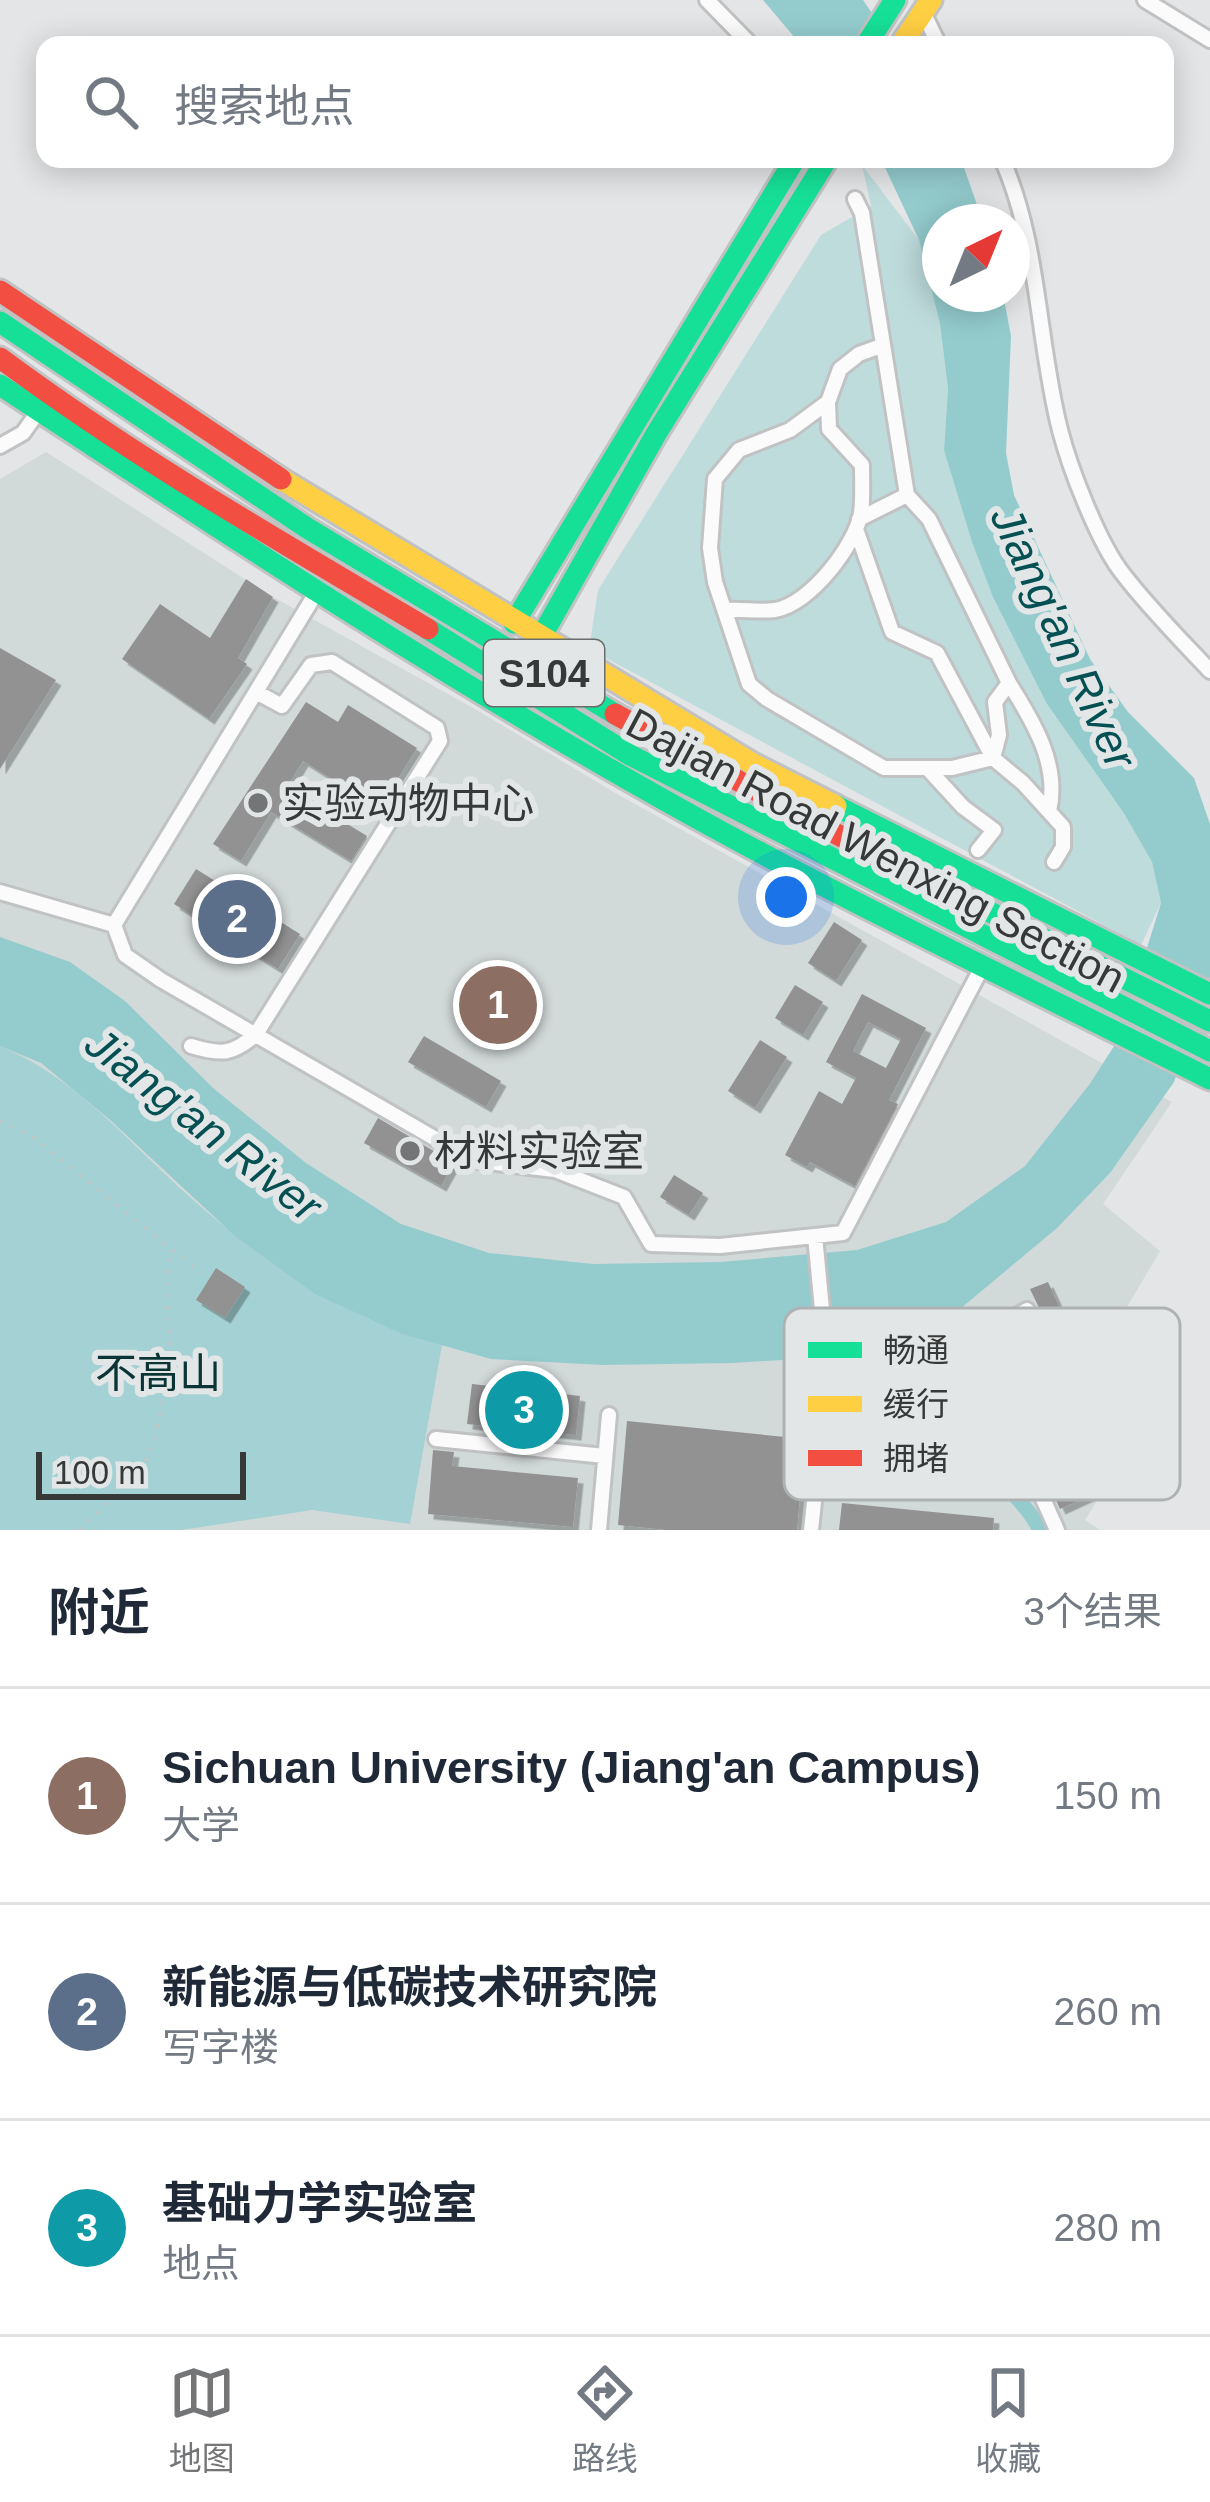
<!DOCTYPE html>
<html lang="zh">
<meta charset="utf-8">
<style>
body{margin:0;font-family:Arial,"Noto Sans SC",sans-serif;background:#f6f6f7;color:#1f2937}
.compass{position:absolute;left:922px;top:204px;width:108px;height:108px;border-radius:50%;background:#fff;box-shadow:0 6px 30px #0003;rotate:43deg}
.scale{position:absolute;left:36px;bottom:30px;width:210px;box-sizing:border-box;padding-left:12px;border:6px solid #373939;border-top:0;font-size:33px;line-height:42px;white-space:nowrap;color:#373939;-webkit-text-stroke:9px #e3e6e7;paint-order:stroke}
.you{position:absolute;left:786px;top:897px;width:42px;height:42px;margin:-30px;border:9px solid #fff;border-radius:50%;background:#1a73e8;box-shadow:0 0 0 18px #1a73e833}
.badge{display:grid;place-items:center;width:78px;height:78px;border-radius:50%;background:#747576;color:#fff;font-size:39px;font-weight:700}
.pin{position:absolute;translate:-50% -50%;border:6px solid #fff;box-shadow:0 3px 12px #0006}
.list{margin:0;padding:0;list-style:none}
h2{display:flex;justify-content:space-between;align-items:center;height:156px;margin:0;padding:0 48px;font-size:51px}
h2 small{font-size:39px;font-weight:400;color:#747a83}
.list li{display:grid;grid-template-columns:78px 1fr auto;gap:36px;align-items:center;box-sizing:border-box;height:216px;padding:0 48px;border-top:3px solid #e0e1e3}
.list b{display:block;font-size:45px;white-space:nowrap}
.list p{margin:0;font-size:39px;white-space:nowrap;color:#747a83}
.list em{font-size:39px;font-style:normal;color:#747a83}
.icon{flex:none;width:66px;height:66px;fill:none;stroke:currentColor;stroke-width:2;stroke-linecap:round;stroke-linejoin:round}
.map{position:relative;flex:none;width:1210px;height:1530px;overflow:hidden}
.search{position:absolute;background:#fff;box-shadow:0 6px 30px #0003;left:36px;right:36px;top:36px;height:132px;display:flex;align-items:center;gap:30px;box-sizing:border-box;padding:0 42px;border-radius:24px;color:#747a83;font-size:45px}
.sheet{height:804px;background:#fff}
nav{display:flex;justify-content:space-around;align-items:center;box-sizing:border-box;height:168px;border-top:3px solid #e0e1e3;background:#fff;font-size:33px;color:#747a83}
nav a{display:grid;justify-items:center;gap:6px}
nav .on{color:#747576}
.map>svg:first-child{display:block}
.built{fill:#d2d9d9}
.green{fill:#bfdcdd}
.forest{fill:#a4d1d3}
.water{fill:#94ccce}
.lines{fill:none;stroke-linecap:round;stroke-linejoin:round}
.canal{stroke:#94ccce;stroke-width:15}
.building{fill:#929292;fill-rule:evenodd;filter:url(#shadow)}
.street-casing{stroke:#c1c2c3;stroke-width:20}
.fast-casing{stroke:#c1c2c3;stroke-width:27}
.slow-casing{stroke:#c1c2c3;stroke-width:27}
.jam-casing{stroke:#c1c2c3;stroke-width:27}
.path{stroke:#c5c6c6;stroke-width:3;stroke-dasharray:3 9;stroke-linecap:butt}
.street{stroke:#fbfbfb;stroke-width:14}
.fast{stroke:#16e098;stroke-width:21}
.slow{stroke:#ffcf43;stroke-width:21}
.jam{stroke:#f24e42;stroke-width:21}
.poi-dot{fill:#747576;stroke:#e3e6e7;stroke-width:4.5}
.labels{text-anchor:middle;stroke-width:12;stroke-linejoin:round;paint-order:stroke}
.shield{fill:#e3e6e7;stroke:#6b6d6d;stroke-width:3}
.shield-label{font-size:39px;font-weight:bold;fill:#373939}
.poi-label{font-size:42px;fill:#373939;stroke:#e3e6e7;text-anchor:start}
.street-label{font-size:42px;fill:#373939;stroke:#e3e6e7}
.park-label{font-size:42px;fill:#0b3435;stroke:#e3e6e7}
.water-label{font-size:45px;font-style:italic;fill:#045053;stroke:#e3e6e7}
.key{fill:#e3e6e7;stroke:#afb2b3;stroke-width:3}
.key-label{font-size:33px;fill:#373939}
</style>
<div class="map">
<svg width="1210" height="1530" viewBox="0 0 1210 1530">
<defs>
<filter id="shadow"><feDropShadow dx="5.5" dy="5.5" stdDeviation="0" flood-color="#0004"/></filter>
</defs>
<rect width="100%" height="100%" fill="#e4e5e6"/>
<path class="built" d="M46 452 273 597 475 709 617 794 1172 1102 1103 1204 1160 1251 1100 1353 1154 1409 1085 1520 1100 1530H0V479Z"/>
<path class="green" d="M862 165 919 240 940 324 948 389 944 450 1047 704 1123 812 1152 862 1161 903 1141 945 589 649 598 590 821 235 871 206Z"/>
<path class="forest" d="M0 1046C69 1075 114 1126 167 1176 247 1251 335 1316 442 1345L410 1524 312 1510 182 1530H0Z"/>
<path class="water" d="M763 0H863L894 45H801Z
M881 159H961L983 222H940V294H1003L1011 336 1006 453 1014 495 1090 659 1128 712 1194 778 1210 824V977L1174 1082 1110 1173 1057 1228 948 1319 881 1345 812 1358 732 1363 603 1365 491 1359 402 1334 315 1294 236 1237 109 1119 41 1063 0 1046V937L70 962 125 1001 213 1088 306 1163 401 1224 489 1253 593 1264 720 1262 857 1250 946 1222 1025 1166 1089 1085 1118 1040 1161 903 1152 862 1123 812 1047 704 993 597 972 542 944 450 948 389 940 324 919 240Z"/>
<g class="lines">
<path class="canal" d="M948 1295C955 1319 971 1352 968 1377 965 1400 957 1408 966 1433 981 1472 1021 1492 1040 1530"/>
</g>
<path class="building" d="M246 579 273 597 238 658 247 664 209 719 122 659 160 604 210 638Z
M0 648 56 680 0 769Z
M306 702 338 722 348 705 417 748 379 809 303 761 287 787 367 836 351 861 271 812 241 861 213 844Z
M196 869 300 934 278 969 174 904Z
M834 922 862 940 836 981 808 963Z
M795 985 823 1002 803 1035 775 1018Z
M862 994 926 1028 889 1100 898 1104 855 1186 810 1162 807 1167 785 1155 819 1091 842 1104 856 1078 826 1062ZM868 1022 901 1039 886 1068 853 1051Z
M424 1036 501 1081 486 1107 408 1062Z
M760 1040 787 1057 755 1108 728 1091Z
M378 1118 454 1163 441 1186 364 1143Z
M674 1175 703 1193 689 1215 660 1197Z
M216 1268 245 1287 225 1318 196 1300Z
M1048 1282 1108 1414 1036 1444 988 1345 1043 1316 1030 1289Z
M472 1384 580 1396 576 1435 467 1424Z
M627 1421 805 1439 797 1530H667L618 1525Z
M433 1450 454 1452 452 1466 578 1478 573 1527 428 1514Z
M1078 1451 1097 1492 1060 1509 1041 1468Z
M842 1503 994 1518 993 1530H839Z"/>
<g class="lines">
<defs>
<path id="street" d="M707 0 751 45
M1145 0 1210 40
M923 12 939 45
M1002 159C1040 245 1037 340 1060 430 1070 469 1099 544 1123 574 1149 608 1181 640 1210 671
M855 199 862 213 907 495 929 519 1009 683 995 702 999 735 993 758
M881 346 859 354 840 369 828 402 790 430 739 450 715 479 710 548 715 582 749 684 767 699 884 768H952L993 758 1023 783 1063 827V847L1054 862
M0 446 23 433 38 412
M859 519 907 495
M856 529 892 632 937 653 993 758
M727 610C742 609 760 612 775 610 809 605 855 546 861 513 863 498 862 481 862 465L829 429 828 402
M1009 683C1033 721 1060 765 1049 811
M929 770 963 807 994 830 978 850
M0 892 114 925 316 593
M114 925 125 955 161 980 472 1160 555 1170 624 1197 651 1244 720 1246 843 1233 982 967
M191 1046C221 1055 233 1055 256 1034L440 741 437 728 332 662 311 665 282 706 256 692
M1027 1310 972 1341 1057 1530
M436 1439 605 1456
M599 1530 609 1415
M811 1530 828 1372 815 1236"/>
<path id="fast" d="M866 45 895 0
M0 322 307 528 615 714
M0 385C240 543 480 701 733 838 889 922 1051 999 1210 1079
M514 623 795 159
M428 629 630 755 1210 1051
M540 639 656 434 827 159
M836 806 1210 994
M879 857 1210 1021"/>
<path id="slow" d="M901 45 931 0
M281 479 753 764 836 806"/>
<path id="jam" d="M0 291 281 479
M0 358C136 459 283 543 428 629
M615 714 879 857"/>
</defs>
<use href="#street" class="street-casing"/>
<use href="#fast" class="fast-casing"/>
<use href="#slow" class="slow-casing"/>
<use href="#jam" class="jam-casing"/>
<path class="path" d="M0 1121 33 1137 201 1273
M79 1530 142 1469 156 1434 171 1359 166 1286 170 1250"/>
<use href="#street" class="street"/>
<use href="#fast" class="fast"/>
<use href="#slow" class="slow"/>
<use href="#jam" class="jam"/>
</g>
<g class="poi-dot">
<circle cx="258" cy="803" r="12"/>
<circle cx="410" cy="1151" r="12"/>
</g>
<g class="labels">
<rect class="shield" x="484" y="640" width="120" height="66" rx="9"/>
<g class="shield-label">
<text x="544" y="687">S104</text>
</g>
<g class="poi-label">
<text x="282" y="818">实验动物中心</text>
<text x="434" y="1166">材料实验室</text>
</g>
<g class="street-label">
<text transform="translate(876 850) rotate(28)" y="15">Dajian Road Wenxing Section</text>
</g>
<g class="park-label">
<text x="158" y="1388">不高山</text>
</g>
<g class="water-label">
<text transform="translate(1064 637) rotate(65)" y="16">Jiang'an River</text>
<text transform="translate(204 1124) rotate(38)" y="16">Jiang'an River</text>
</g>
</g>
<rect x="784" y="1308" width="396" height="192" rx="18" class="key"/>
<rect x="808" y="1342" width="54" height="16" fill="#16e098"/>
<rect x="808" y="1396" width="54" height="16" fill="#ffcf43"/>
<rect x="808" y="1450" width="54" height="16" fill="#f24e42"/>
<g class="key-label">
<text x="883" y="1362">畅通</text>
<text x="883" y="1416">缓行</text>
<text x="883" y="1470">拥堵</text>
</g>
</svg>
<svg class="compass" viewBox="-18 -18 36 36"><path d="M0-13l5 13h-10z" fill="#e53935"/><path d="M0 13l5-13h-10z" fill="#747a83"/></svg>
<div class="scale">100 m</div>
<div class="you"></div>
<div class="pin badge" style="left:498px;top:1005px;background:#8d6e63">1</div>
<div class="pin badge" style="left:237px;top:919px;background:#5c6f8a">2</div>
<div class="pin badge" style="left:524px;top:1410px;background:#0f9aa8">3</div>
<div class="search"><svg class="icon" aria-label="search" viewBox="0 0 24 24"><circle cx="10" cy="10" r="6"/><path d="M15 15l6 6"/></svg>搜索地点</div>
</div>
<section class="sheet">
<h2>附近<small>3个结果</small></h2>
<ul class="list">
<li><span class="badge" style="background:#8d6e63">1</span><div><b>Sichuan University (Jiang'an Campus)</b><p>大学</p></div><em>150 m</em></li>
<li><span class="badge" style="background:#5c6f8a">2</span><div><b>新能源与低碳技术研究院</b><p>写字楼</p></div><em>260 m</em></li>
<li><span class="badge" style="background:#0f9aa8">3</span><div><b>基础力学实验室</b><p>地点</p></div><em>280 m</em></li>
</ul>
</section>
<nav>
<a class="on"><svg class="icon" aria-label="map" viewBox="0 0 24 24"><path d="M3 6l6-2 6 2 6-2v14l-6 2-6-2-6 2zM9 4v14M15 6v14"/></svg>地图</a>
<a><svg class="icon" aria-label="directions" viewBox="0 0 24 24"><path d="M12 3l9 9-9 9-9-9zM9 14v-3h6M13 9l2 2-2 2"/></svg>路线</a>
<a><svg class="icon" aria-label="saved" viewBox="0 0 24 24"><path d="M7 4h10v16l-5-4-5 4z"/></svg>收藏</a>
</nav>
